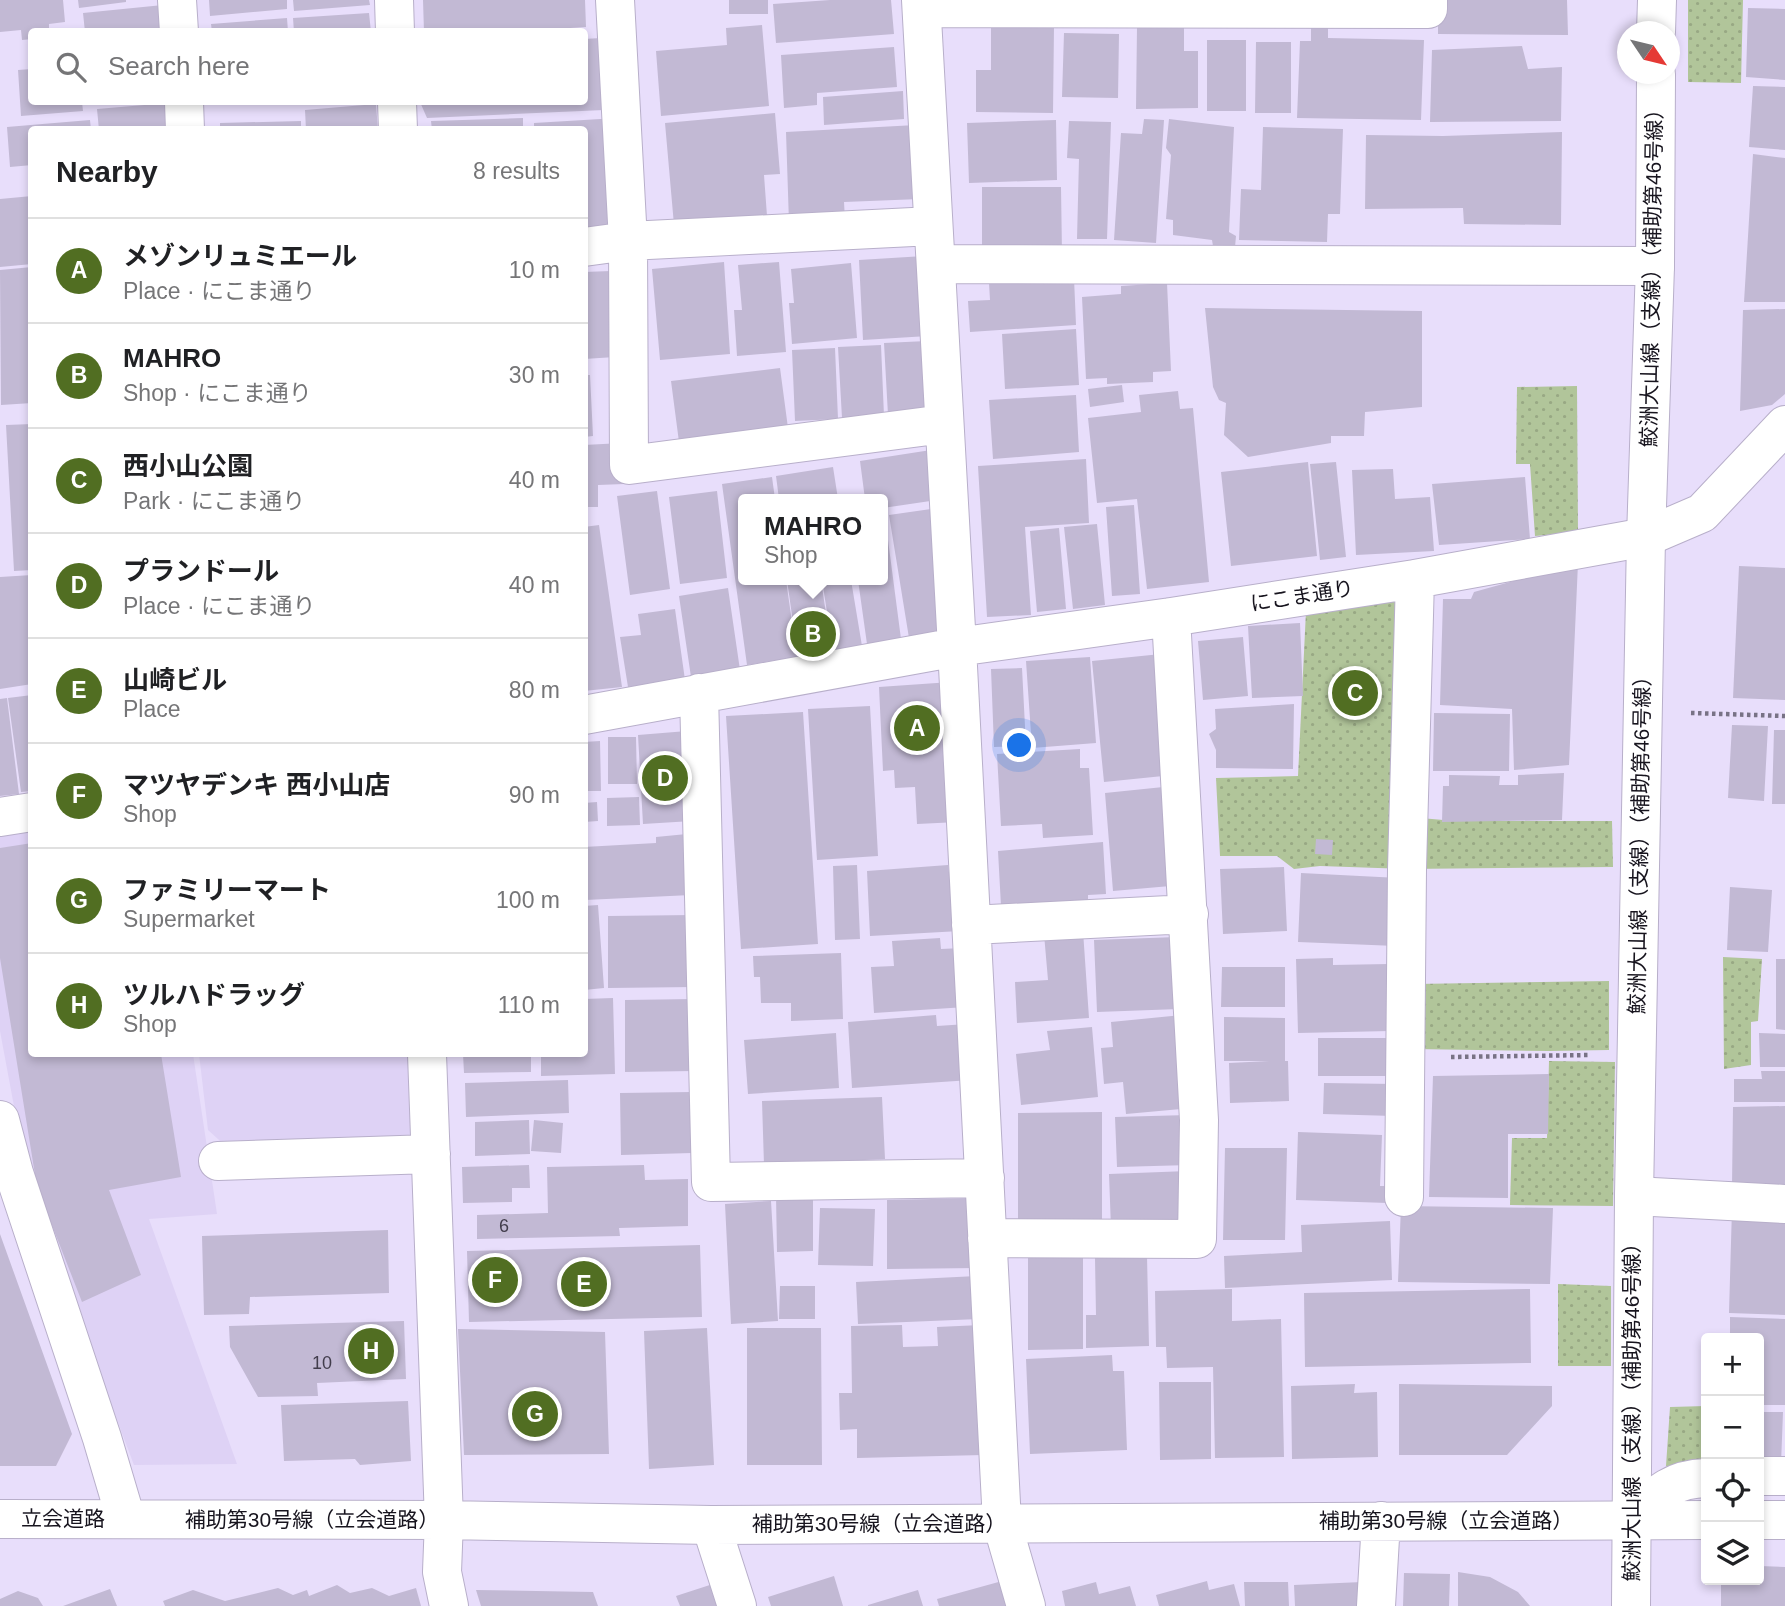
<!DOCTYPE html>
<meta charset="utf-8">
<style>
body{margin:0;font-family:Arial,"Noto Sans JP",sans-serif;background:#f6f6f6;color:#202124}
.controls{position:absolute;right:21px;bottom:21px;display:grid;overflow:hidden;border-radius:7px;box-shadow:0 4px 10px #0003}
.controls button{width:63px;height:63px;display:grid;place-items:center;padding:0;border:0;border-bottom:2px solid #e0e0e0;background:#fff;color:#202124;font:35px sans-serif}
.compass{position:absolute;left:1617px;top:21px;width:63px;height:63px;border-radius:50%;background:#fff;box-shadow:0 4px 10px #0003;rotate:125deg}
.you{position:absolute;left:1020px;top:746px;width:24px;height:24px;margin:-18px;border:5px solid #fff;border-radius:50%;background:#1a73e8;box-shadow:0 0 0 10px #1a73e833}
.badge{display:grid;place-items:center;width:46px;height:46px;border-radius:50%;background:#516e22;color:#fff;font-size:23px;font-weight:700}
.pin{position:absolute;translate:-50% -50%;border:4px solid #fff;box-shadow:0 2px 7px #0006}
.popup{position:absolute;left:738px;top:494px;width:150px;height:91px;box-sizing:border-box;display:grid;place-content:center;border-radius:7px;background:#fff;filter:drop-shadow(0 2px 5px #0005);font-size:23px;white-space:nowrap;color:#757577}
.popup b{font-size:26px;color:#202124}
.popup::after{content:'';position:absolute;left:50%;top:100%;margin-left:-14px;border:14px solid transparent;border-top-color:#fff}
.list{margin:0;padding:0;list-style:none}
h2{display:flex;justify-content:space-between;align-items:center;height:91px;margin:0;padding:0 28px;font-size:30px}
h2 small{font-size:23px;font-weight:400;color:#757577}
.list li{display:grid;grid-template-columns:46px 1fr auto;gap:21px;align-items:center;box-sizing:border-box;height:105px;padding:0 28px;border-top:2px solid #e0e0e0}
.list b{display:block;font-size:26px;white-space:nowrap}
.list p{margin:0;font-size:23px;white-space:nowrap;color:#757577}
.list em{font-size:23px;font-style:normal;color:#757577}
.icon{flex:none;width:38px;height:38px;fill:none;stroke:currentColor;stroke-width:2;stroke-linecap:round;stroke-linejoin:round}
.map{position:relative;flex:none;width:1785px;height:1606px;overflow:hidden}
.search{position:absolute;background:#fff;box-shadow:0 4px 10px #0003;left:28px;top:28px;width:560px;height:77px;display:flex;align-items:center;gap:18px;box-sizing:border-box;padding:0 24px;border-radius:7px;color:#757577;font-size:26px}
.panel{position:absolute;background:#fff;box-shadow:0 4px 10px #0003;left:28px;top:126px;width:560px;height:931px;border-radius:7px}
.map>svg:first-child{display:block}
.built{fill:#ded2f5}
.grass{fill:url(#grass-dots)}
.building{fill:#c2b9d4}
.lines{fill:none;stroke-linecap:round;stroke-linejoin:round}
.minor-casing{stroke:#b8afca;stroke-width:40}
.major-casing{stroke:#b8afca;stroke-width:40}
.path{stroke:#787285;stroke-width:4.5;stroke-dasharray:3.5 3.5;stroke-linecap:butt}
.minor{stroke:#fff;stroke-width:38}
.major{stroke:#fff;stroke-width:38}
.labels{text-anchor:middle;stroke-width:6;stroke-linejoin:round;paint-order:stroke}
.number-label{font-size:18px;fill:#423d4c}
.street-label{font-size:21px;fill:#17141e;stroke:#fff}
</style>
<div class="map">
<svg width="1785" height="1606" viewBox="0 0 1785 1606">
<defs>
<pattern id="grass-dots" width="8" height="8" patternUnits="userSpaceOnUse" patternTransform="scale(1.75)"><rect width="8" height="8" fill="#b1c59a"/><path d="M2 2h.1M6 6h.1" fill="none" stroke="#98a884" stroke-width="1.8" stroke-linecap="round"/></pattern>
</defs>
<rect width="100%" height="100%" fill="#e8defb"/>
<path class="built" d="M31 830 32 1054H193L217 1214 149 1219 237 1464 134 1465 38 1210 21 1144 0 1031V835Z
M199 1054H408L411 1141 229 1149 208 1130Z"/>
<path class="grass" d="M1688 0H1743L1741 83 1688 82Z
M1577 386 1578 532 1535 536 1530 464H1516L1517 387Z
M1407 595 1409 817 1455 821H1612L1613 867 1407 869 1320 866 1294 869 1277 856H1220L1216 778 1298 776 1306 611Z
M1723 957 1762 959 1758 1021 1751 1022V1065L1724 1069Z
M1609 981V1050L1549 1051 1413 1049 1414 984Z
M1549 1061 1615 1062 1613 1206 1510 1205 1512 1138H1547Z
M1558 1284 1611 1286V1366H1558Z
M1706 1406V1465L1666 1466 1670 1407Z"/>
<path class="building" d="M0 0H63L65 22 49 24V32H32V39L22 40 21 30 0 32Z
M78 0H126V2L79 8Z
M209 0H287V9L210 16Z
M293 0H369L370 5 294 11Z
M423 0H585L586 27 506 32H424Z
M729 0H768V14H729Z
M830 0H891L894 34 776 43 773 4Z
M1438 0H1567L1568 35 1438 34Z
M163 5 165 32H85L83 13Z
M1748 8 1785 9V80L1746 77Z
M369 13 371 32H294L293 18Z
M287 18 288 32H212L211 24Z
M762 25 769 106 661 116 656 51 727 45 726 28Z
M991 25 1054 26 1053 113 976 112V70H991Z
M1184 26V51H1198V108L1136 109 1137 27Z
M1311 27 1328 28V38L1424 40 1421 120 1297 118 1300 41H1311Z
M1064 33 1119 34 1118 98 1062 97Z
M601 38 604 110 427 118 420 102H584V39Z
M1207 40H1246V111H1207Z
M1256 42H1291V113H1255Z
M1522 46 1528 69 1562 67 1561 121 1430 122 1432 50Z
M894 47 897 87 817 93V105L784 108 781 55Z
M32 69V102H82L83 111 21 116 18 70Z
M1753 86 1785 87V150L1749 147Z
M903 91 904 119 824 125 823 97Z
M168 103 170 130H99L97 109Z
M376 104 378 130H306L305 110Z
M775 113 780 174 764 175 767 216 674 225 665 123Z
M523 118V130H432L431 121Z
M617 118 624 232 584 234V130H534V123Z
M1144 119 1164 120 1156 243 1114 240 1121 133 1142 134Z
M1169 119 1234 127 1229 232 1236 236 1235 247 1213 246 1212 240 1173 235V220L1166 219 1171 155 1166 148Z
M90 120 91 130H32V165L10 167 7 127Z
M1056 120 1057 180 969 183 967 123Z
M301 121V130H220V123Z
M1069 121 1111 122 1107 239H1077L1079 159 1067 158Z
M916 125 920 199 844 202 845 220 789 223 786 132Z
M1263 127 1343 129 1340 214H1328L1327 242 1239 240 1241 189 1261 190Z
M1562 132 1561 225 1464 224 1463 208 1365 209 1366 135 1443 136Z
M1753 154 1785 158V302H1744Z
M982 187H1061L1062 254H982Z
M32 196V264L0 267V199Z
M924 256 928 336 863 340 859 260Z
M724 262 730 354 660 360 652 269Z
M779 262 786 352 737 356 734 310H742L738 265Z
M851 263 857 338 792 344 789 303H794L791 269Z
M32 267V403L1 405 0 270Z
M611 271 615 357 584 359V272Z
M1074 278 1076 325 970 332 968 301 990 300 989 283Z
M1167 283 1171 371 1153 372V382L1107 384V378L1086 379 1082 297 1121 294V286Z
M1205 308 1422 311V407L1365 412 1364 436H1331V443L1248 457 1224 435 1226 403 1219 400 1213 387Z
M1785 309V394L1772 405 1740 411 1743 310Z
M1076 329 1079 385 1005 389 1002 334Z
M927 341 931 412 888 415 884 343Z
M881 345 884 416 842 418 838 347Z
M835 348 838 419 795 421 792 350Z
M780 368 788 428 679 442 671 381Z
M584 375H590L593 436 584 437Z
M1122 385 1124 402 1090 407 1088 389Z
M1178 391 1180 409 1193 408 1209 582 1147 589 1137 499 1097 503 1088 418 1141 412 1139 395Z
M1076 395 1079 452 993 459 989 400Z
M32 424V570L14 571 6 425Z
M622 443 624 484 598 485V507H584V445Z
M931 450 937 500 883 508V499H865L860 461Z
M1086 459 1089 523 1025 527 1031 615 987 617 978 466Z
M1308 462 1317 556 1231 566 1221 472Z
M1336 462 1346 557 1320 560 1310 464Z
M833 467 838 499H779L776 476Z
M1393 469 1395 499 1430 497 1434 551 1356 555 1352 470Z
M772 477 775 499H743V580H786L797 657 747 665 722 484Z
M1525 477 1530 539 1439 545 1432 484Z
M657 491 670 589 630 595 617 496Z
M717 491 727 578 680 584 669 497Z
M1134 505 1140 594 1112 596 1106 507Z
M931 509 943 632 909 638 889 515Z
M883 517H885L901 639 867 644 858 580H883Z
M1097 524 1105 605 1073 609 1064 527Z
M599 525 622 687 584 691V527Z
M1059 528 1066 609 1037 612 1030 531Z
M1578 563 1569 765 1514 770 1512 709 1440 705 1443 599H1471L1474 592Z
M1739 566 1785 568V700L1733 698Z
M32 575V684L0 689V577Z
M787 580H821L832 654 798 658Z
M822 580H851L863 652 834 657Z
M728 588 740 670 691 677 679 596Z
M675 609 685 680 628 687 620 637 641 635 638 614Z
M1300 623 1303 696 1252 698 1248 626Z
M1243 637 1248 696 1203 700 1198 641Z
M1161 654 1173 775 1104 782 1092 661Z
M1090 657 1096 743 1032 748 1026 661Z
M1022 668 1026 746 994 747 991 669Z
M951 682 958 822 917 824 915 787 895 788 894 770 883 771 879 687Z
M32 695V791L21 792 8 698Z
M7 698 19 794 0 796V699Z
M1294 704 1293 769 1216 768V750L1209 734 1216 729 1215 709Z
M870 706 878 856 817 860 808 709Z
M803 712 818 944 741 949 726 716Z
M1434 713 1510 714 1509 771H1433Z
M1732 725 1768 726 1764 801 1728 798Z
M1774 730H1785V804H1772Z
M687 731 692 821 643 824 638 735Z
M608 737H636L637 784H608Z
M600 741 601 791H584V742Z
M1080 749V768H1089L1093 835 1043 838 1042 824 1001 826 997 754Z
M1564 773 1562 820 1442 822 1443 786H1449V775L1500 776 1499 785H1518V775Z
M1173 786 1182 885 1113 891 1105 793Z
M639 797 640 825 607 826V798Z
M597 802 598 821 584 822V803Z
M687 834 691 895 585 900 584 847 656 843V837Z
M1316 839 1333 840 1332 855 1315 854Z
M1103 842 1106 894 1088 895V900L1001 906 998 851Z
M32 843V1054H161L181 1177 109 1190 141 1275 82 1302 37 1187 0 958V848Z
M857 865 860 939 835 940 833 866Z
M948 865 950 880 958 879 960 931 870 936 867 871Z
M1284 867 1287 931 1223 934 1220 869Z
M1301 873 1399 878 1396 946 1298 942Z
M1730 887 1772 890 1768 952 1727 950Z
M598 905 604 988 584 990V906Z
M693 915 694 987 608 988V916Z
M1083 931 1089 1018 1017 1023 1015 982 1048 980 1044 934Z
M1177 937 1179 1009 1097 1012 1094 940Z
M940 938 941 949 962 948 966 1007 874 1013 871 967 894 966 892 941Z
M841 953 843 1019 791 1021V1003H761L760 977H754L753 956Z
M1333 958V965L1389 964 1390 1031 1298 1033 1296 959Z
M1776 959H1785V1030L1776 1029Z
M1222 967H1285V1007H1221Z
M613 998 615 1074 541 1076V1054H584V999Z
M694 999V1071L625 1072V1000Z
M936 1015 937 1026 967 1024 971 1080 852 1088 848 1022Z
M1182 1015 1181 1109 1126 1114 1123 1082 1104 1084 1101 1048 1113 1047 1111 1022Z
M1224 1017 1285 1018V1061H1288L1289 1101 1230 1103 1229 1063 1269 1061H1224Z
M1092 1027 1098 1097 1021 1105 1016 1054 1050 1050 1047 1031Z
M836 1033 839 1088 748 1094 744 1040Z
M1759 1033 1785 1034V1067H1760Z
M1318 1038H1397V1076H1318Z
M463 1054H531V1072L464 1073Z
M1761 1071H1785V1102H1734V1079H1762Z
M1549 1074 1548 1134H1508V1198L1429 1197 1433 1076Z
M568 1080 569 1113 466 1117 465 1083Z
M1324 1083 1395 1084 1394 1116 1323 1114Z
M692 1092V1153L621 1155 620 1093Z
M882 1097 885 1159 764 1165 762 1101Z
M1785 1106V1189L1732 1186 1733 1107Z
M1102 1112V1225H1018V1113Z
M1188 1115 1190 1165 1117 1167 1115 1117Z
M529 1120 530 1154 475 1156V1122Z
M534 1120 563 1123 561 1153 531 1151Z
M1298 1132 1382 1135 1380 1186H1389L1388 1203 1296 1200Z
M1225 1148H1287L1285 1240H1223Z
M529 1165 530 1188H512V1202L463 1203 462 1167Z
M644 1165 645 1180 688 1179V1226L619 1228 620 1236 477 1239V1215L548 1213 547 1167Z
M1188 1171 1189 1226 1111 1228 1109 1174Z
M813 1194V1251L777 1252 776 1195Z
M977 1198 978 1268 887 1269V1200Z
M771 1201 778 1321 731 1324 725 1204Z
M1401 1206 1553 1208 1550 1284 1398 1282Z
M820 1208 875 1209 873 1266 818 1265Z
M1732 1208 1785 1210V1315L1729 1313Z
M1390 1221 1392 1280 1225 1288 1224 1256 1302 1252 1301 1225Z
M388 1230 389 1293 250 1297 249 1314 204 1315 202 1236Z
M0 1234 72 1434 56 1466H0Z
M700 1245 702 1317 469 1322 467 1251Z
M1083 1256V1349L1028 1350V1257Z
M1147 1256 1149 1346 1086 1348V1315H1096L1095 1258Z
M977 1276 979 1319 858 1324 856 1282Z
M780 1286H815V1319H779Z
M1232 1289V1321L1281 1319 1284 1457 1215 1458 1213 1367 1167 1368 1166 1347H1156L1155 1291Z
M1530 1289 1531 1363 1305 1367 1304 1293Z
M1730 1317 1785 1319V1405H1759V1338H1730Z
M404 1321 406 1379 317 1383 318 1396 258 1397 230 1347 229 1326Z
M902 1325 903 1347 938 1346 937 1327 981 1325 983 1455 857 1458V1429L840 1430 839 1393H852L851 1326Z
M707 1328 714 1465 649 1469 644 1331Z
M747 1328H821L822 1465H747Z
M458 1329 605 1332 609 1454 464 1455Z
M1112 1355 1113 1371H1124L1127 1450 1030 1454 1026 1359Z
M1159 1382H1211V1459L1160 1460Z
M1355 1384 1354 1393 1377 1392 1378 1457 1292 1459 1291 1386Z
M1399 1384 1552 1386V1406L1507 1455H1399Z
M408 1401 411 1461 360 1465 355 1459 284 1461 281 1405Z
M1759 1412H1783L1781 1464 1759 1463Z
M1759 1566 1785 1567V1606H1721V1580H1759Z
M1458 1572 1490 1577 1518 1592 1530 1606H1458Z
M1404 1573 1450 1574 1449 1606H1403Z
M834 1576 843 1606H771L768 1597Z
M1013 1578 1022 1606H939L937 1599Z
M1207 1581 1209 1590 1234 1584 1240 1606H1159L1156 1595Z
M1096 1582 1099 1594 1130 1586 1136 1606H1065L1062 1591Z
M1244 1582H1288L1289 1606H1245Z
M1362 1582 1363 1606H1295L1294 1585Z
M716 1583 723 1606H680L676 1596Z
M337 1585 350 1593 372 1588 389 1596 416 1588 421 1606H165L163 1601 193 1590 225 1601 278 1588 293 1595 307 1590 309 1596Z
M110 1589 117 1606H63Z
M476 1590 593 1592 598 1606H481Z
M918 1590 923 1606H868V1605Z
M18 1591 38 1598 43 1606H0V1599Z"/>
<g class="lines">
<defs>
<path id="minor" d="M177 0 179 32
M394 0 395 32
M615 0 628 241 629 465 944 424
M921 0 957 647 1002 1523 1026 1606
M922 8 1428 9V0
M184 102 185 130
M397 102 398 130
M584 247 628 241 933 226
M936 264 1655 266
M699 693 711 1182 985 1178
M584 715 957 647 1171 617 1415 579 1646 537 1702 513 1785 425
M0 817 32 812
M971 925 1189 914
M427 1054 444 1520 442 1572 449 1606
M0 1120 14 1173 102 1438 126 1519
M218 1161 431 1154
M1634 1196 1785 1204
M1404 1197 1407 869 1415 579
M987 1238 1197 1239 1199 1120 1171 617
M1759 1476H1785
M0 1519 444 1520 711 1525 1706 1520
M1631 1520C1656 1496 1669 1479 1706 1478
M1759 1520H1785
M711 1525 737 1606
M1376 1606 1381 1521"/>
<path id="major" d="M1656 32 1657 0
M1631 1606 1634 1196 1646 537 1655 266 1656 74"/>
</defs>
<use href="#minor" class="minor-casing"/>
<use href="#major" class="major-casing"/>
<path class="path" d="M1691 713 1785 716
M1451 1057 1590 1055"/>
<use href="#minor" class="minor"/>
<use href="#major" class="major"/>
</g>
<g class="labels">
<g class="number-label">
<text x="504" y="1232">6</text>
<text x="322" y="1369">10</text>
</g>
<g class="street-label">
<text transform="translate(1652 273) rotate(-89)" y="7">鮫洲大山線（支線）（補助第46号線）</text>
<text transform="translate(1302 596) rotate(-9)" y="7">にこま通り</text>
<text transform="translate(1640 840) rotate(-89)" y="7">鮫洲大山線（支線）（補助第46号線）</text>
<text transform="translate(1632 1407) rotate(-90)" y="7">鮫洲大山線（支線）（補助第46号線）</text>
<text x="63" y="1526">立会道路</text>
<text x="312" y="1527">補助第30号線（立会道路）</text>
<text x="1446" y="1528">補助第30号線（立会道路）</text>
<text x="879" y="1531">補助第30号線（立会道路）</text>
</g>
</g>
</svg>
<div class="controls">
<button>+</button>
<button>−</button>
<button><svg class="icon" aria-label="locate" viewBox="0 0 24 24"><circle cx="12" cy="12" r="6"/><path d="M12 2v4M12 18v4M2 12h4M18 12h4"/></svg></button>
<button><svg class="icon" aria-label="layers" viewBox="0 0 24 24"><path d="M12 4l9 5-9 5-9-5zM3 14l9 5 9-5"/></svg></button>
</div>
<svg class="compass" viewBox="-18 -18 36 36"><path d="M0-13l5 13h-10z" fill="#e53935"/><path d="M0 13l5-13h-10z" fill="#757577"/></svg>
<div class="you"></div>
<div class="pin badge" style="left:917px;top:728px">A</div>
<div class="pin badge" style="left:813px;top:634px">B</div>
<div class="popup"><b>MAHRO</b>Shop</div>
<div class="pin badge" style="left:1355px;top:693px">C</div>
<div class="pin badge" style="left:665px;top:778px">D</div>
<div class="pin badge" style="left:584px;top:1284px">E</div>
<div class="pin badge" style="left:495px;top:1280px">F</div>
<div class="pin badge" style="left:535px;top:1414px">G</div>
<div class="pin badge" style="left:371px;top:1351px">H</div>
<div class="search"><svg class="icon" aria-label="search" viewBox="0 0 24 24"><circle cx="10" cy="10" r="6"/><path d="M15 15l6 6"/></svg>Search here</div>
<section class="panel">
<h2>Nearby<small>8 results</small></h2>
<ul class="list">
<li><span class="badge">A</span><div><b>メゾンリュミエール</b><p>Place · にこま通り</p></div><em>10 m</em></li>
<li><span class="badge">B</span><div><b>MAHRO</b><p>Shop · にこま通り</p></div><em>30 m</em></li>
<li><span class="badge">C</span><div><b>西小山公園</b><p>Park · にこま通り</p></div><em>40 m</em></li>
<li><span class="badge">D</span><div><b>プランドール</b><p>Place · にこま通り</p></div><em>40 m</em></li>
<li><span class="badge">E</span><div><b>山崎ビル</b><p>Place</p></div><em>80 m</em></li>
<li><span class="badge">F</span><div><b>マツヤデンキ 西小山店</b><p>Shop</p></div><em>90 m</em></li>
<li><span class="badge">G</span><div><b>ファミリーマート</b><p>Supermarket</p></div><em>100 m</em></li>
<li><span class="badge">H</span><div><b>ツルハドラッグ</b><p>Shop</p></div><em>110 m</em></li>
</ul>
</section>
</div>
